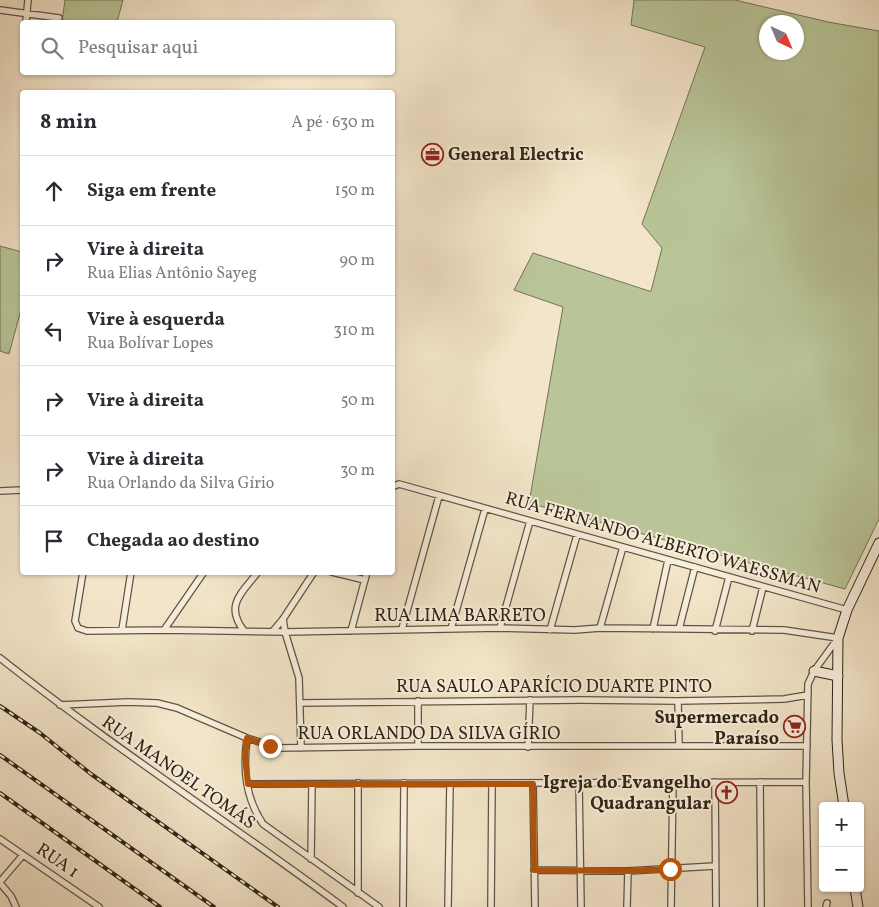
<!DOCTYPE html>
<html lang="pt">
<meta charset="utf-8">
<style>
body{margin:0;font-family:Vollkorn,serif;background:#f7f7f7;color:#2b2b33}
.controls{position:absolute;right:15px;bottom:15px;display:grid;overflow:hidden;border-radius:5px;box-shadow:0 1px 4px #0004}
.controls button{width:45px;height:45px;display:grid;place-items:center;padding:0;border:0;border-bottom:1px solid #e1e1e2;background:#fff;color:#2b2b33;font:25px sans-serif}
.compass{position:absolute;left:759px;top:15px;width:45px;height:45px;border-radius:50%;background:#fff;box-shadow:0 1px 4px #0004;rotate:136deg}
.stop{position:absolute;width:15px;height:15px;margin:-11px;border:4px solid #b45309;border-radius:50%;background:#fff}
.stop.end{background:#b45309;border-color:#fff;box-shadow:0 1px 5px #0008}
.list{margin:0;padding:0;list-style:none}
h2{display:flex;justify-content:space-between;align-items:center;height:65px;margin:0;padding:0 20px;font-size:21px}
h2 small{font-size:16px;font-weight:400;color:#7c7c81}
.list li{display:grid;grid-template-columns:32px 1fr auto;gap:15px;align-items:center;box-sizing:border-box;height:70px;padding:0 20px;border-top:1px solid #e1e1e2}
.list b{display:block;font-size:19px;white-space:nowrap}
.list p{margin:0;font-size:16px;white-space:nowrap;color:#7c7c81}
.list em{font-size:16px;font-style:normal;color:#7c7c81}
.icon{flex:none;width:28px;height:28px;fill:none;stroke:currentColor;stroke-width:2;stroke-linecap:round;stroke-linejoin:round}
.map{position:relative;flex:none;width:879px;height:907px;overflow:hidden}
.search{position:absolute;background:#fff;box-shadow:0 1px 4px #0004;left:20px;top:20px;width:375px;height:55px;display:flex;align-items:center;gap:12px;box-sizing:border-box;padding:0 18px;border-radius:5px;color:#7c7c81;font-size:19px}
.panel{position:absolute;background:#fff;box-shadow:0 1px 4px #0004;left:20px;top:90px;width:375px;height:485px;border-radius:5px}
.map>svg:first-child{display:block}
.green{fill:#b9c598;stroke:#747456;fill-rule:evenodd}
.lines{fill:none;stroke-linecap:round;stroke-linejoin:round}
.street-casing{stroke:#5f5442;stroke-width:8}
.secondary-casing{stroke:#2e2315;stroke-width:11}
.street{stroke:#f7eedc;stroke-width:5.5}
.secondary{stroke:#f7eedc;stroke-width:9}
.rail-casing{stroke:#2e2315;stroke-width:4}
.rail{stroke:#f7eedc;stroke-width:2;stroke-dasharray:5.5;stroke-linecap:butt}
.route{stroke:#b45309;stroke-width:6}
.labels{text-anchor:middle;stroke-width:4;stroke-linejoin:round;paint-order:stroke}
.poi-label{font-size:18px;font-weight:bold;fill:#2e2315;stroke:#f7eedc;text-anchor:end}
.street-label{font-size:18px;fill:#2e2315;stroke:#f7eedc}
</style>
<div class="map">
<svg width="879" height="907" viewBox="0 0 879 907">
<rect width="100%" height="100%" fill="#f3e5c9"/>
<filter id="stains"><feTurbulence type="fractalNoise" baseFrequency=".004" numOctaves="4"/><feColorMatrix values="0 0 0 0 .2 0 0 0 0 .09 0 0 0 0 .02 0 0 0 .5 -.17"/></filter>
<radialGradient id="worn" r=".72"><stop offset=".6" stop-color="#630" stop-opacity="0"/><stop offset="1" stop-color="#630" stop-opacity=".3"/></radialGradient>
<path class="green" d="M65 0H123L117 22H62Z
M634 0H735L828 22 879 31V519L845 589 529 503 563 307 514 290 533 253 649 291H651L662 248 642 224 705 47 631 25ZM796 22V52H766V22Z
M0 246 22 252V306L9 354 0 351Z"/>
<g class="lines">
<defs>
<path id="street" d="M0 10 59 18
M26 22 28 0
M392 487 399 484 847 610
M0 491 22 490
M83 572 75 621 78 628 87 631 164 630 285 632 500 628 575 630 600 628 784 630 838 638 814 671 808 684 806 782 808 907
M332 572 365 580
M283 619 285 632 299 678 301 748
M500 628 530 521
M600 628 623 547
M402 629 439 496
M451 629 485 509
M653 629 668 560
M679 629 695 567
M122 630 131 572
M164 630 204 572
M550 630 577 535
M244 631C224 605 242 593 258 572
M273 631 283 619 314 572
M351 631 367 572
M715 631 729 577
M752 631 763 587
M0 658C111 746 230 823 343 907
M678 701 679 746
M300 703 582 700 678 701 784 699 808 695
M60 705 128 702 157 703 177 708 247 738 278 748 418 746H807
M247 738C243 769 245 797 263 824L379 907
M418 746V701
M528 747 530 700
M715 782 716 907
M760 782 761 907
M579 783 581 907
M248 784 806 782
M533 784 535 907
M0 839 99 907
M311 859 312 784
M534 870 628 871 715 866
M0 882 23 855
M0 883 11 896 16 907
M358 893V783
M403 907 404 783
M448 907 450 784
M491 907 492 783
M627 907 628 871
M671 907 673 782
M826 907 827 903"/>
<path id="secondary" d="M814 671 838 676
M844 806 839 773 837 740 838 638 847 610 879 543
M855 888 858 907"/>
</defs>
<use href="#street" class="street-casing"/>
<use href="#secondary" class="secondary-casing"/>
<use href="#street" class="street"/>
<use href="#secondary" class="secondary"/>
<defs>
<path id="rail" d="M0 706 40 733 91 774 278 907
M0 755 214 907
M0 793 160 907"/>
</defs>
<use href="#rail" class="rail-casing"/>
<use href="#rail" class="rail"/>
</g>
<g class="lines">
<path class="route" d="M270 746 247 738 245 757 248 784H533L534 870 628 871 670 869"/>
</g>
<defs>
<symbol id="office-ring" viewBox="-11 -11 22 22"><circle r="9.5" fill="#f7eedc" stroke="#8f2418" stroke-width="1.5"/><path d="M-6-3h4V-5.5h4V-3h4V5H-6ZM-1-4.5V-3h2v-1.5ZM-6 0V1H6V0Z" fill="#8f2418"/></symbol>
<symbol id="supermarket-ring" viewBox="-11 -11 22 22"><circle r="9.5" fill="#f7eedc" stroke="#8f2418" stroke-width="1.5"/><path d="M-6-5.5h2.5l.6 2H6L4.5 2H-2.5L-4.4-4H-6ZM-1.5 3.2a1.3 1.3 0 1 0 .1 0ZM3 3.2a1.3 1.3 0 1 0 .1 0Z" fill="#8f2418"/></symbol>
<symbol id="church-ring" viewBox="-11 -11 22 22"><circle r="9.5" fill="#f7eedc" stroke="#8f2418" stroke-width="1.5"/><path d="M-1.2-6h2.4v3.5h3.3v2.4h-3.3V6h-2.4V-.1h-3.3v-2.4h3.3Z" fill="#8f2418"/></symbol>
</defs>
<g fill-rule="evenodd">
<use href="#office-ring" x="420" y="142" width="25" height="25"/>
<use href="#supermarket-ring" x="782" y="714" width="25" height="25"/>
<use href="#church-ring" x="714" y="780" width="25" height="25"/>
</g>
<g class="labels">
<g class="poi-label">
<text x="448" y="160" text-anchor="start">General Electric</text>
<text x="779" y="723">Supermercado<tspan x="779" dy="21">Paraíso</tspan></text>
<text x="711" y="788">Igreja do Evangelho<tspan x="711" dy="21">Quadrangular</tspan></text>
</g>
<g class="street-label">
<text transform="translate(663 542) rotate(16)" y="6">RUA FERNANDO ALBERTO WAESSMAN</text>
<text x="460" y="621">RUA LIMA BARRETO</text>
<text x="554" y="692">RUA SAULO APARÍCIO DUARTE PINTO</text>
<text x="429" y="739">RUA ORLANDO DA SILVA GÍRIO</text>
<text transform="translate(179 772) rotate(35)" y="6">RUA MANOEL TOMÁS</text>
<text transform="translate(58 860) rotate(34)" y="6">RUA 1</text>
</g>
</g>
<rect width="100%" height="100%" filter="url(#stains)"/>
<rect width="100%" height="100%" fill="url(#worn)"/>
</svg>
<div class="controls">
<button>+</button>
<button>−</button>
</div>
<svg class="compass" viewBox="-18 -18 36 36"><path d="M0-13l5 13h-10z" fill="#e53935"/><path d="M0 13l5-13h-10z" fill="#7c7c81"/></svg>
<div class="stop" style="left:670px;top:869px"></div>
<div class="stop end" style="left:270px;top:746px"></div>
<div class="search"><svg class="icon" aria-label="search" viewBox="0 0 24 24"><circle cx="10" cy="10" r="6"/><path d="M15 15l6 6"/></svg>Pesquisar aqui</div>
<section class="panel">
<h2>8 min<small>A pé · 630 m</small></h2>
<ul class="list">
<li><svg class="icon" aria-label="ahead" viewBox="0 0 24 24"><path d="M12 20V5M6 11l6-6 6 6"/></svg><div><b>Siga em frente</b></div><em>150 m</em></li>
<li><svg class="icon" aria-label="right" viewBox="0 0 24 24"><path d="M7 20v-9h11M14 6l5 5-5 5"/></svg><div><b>Vire à direita</b><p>Rua Elias Antônio Sayeg</p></div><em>90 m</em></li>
<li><svg class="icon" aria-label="left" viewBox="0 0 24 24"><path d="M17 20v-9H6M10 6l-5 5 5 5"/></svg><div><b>Vire à esquerda</b><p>Rua Bolívar Lopes</p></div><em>310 m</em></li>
<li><svg class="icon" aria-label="right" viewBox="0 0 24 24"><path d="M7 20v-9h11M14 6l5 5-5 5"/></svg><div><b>Vire à direita</b></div><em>50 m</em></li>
<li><svg class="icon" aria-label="right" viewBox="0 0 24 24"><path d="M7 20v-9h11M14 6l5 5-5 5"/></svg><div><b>Vire à direita</b><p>Rua Orlando da Silva Gírio</p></div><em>30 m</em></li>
<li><svg class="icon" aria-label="arrive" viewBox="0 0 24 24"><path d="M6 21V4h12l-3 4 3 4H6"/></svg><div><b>Chegada ao destino</b></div></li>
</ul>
</section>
</div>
